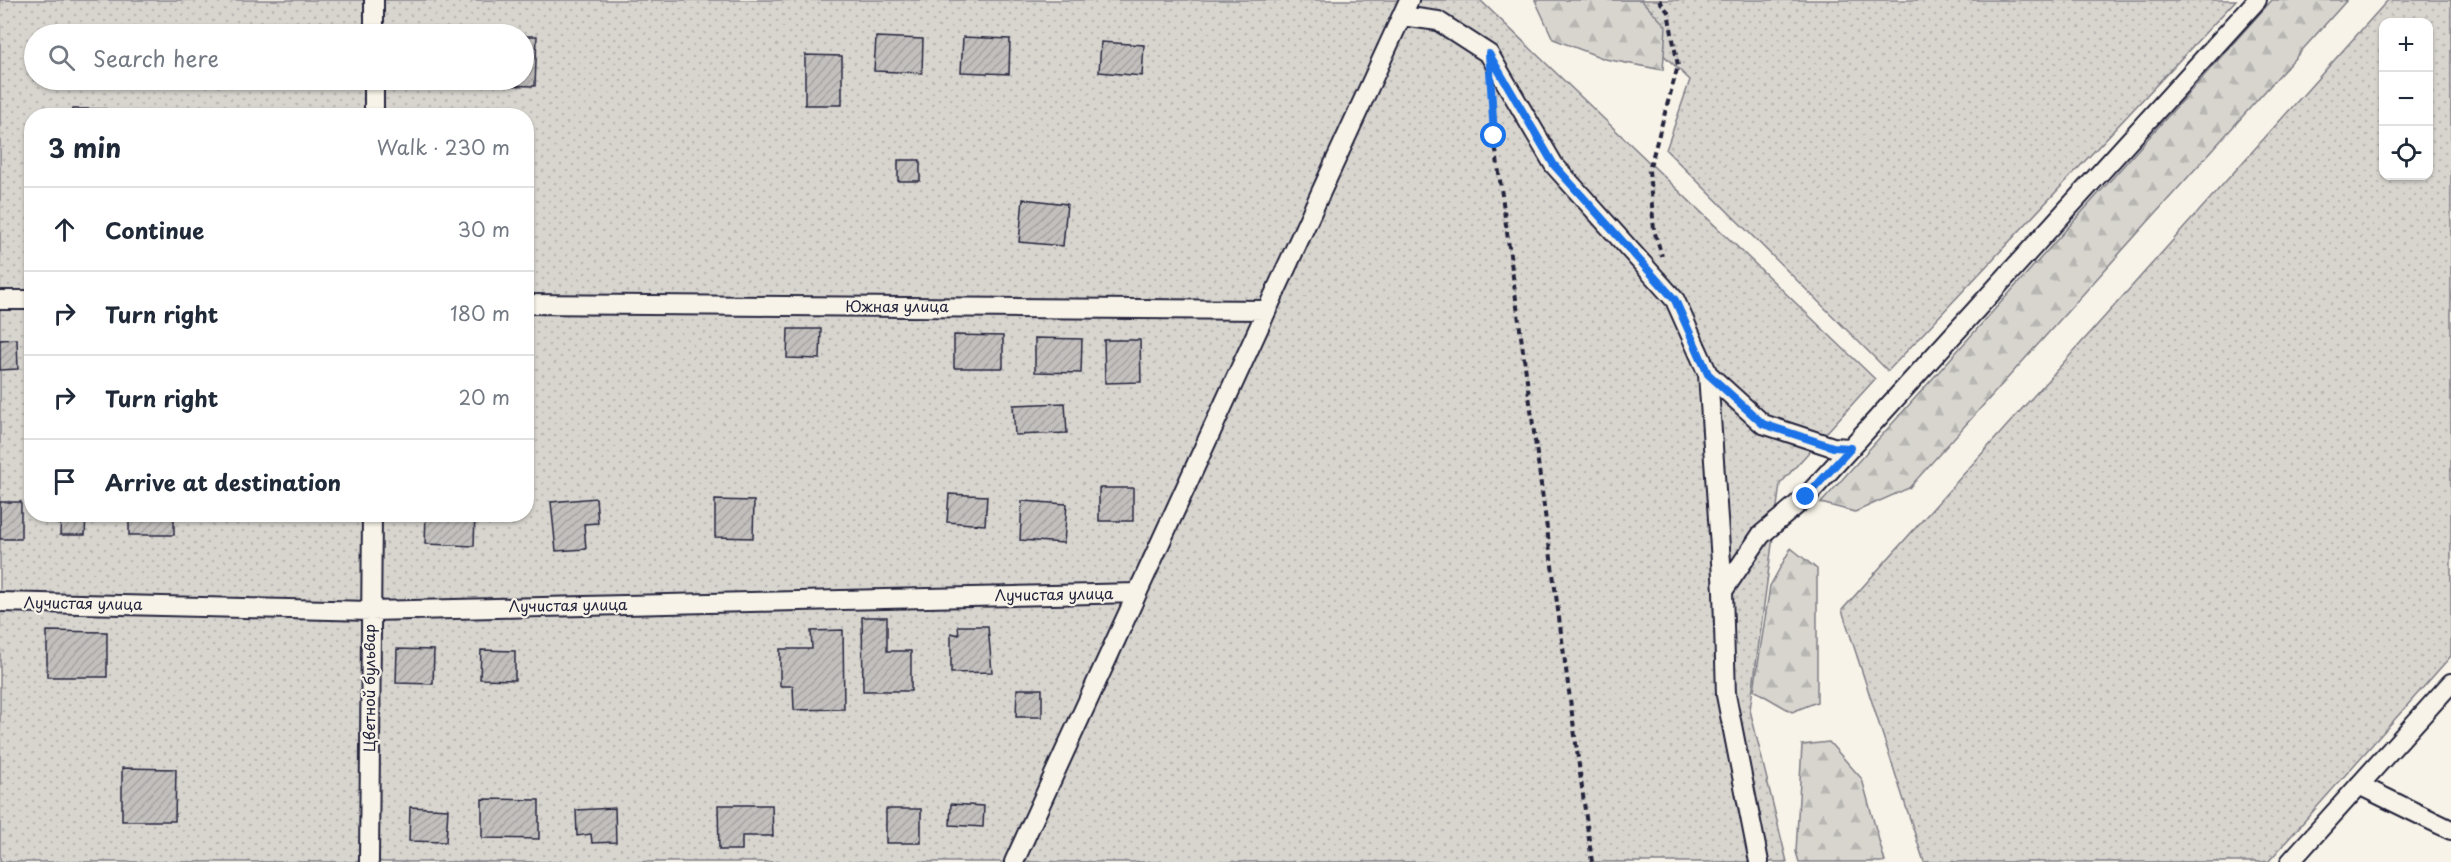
<!DOCTYPE html>
<meta charset="utf-8">
<style>
body{margin:0;font-family:"Playpen Sans",sans-serif;background:#f2f2f3;color:#1f2937}
.controls{position:absolute;right:18px;top:18px;display:grid;overflow:hidden;border-radius:12px;box-shadow:0 2px 4px #0004}
.controls button{width:54px;height:54px;display:grid;place-items:center;padding:0;border:0;border-bottom:2px solid #e0e1e3;background:#fff;color:#1f2937;font:30px sans-serif}
.stop{position:absolute;width:18px;height:18px;margin:-14px;border:4px solid #1a73e8;border-radius:50%;background:#fff}
.stop.end{background:#1a73e8;border-color:#fff;box-shadow:0 2px 6px #0008}
.list{margin:0;padding:0;list-style:none}
h2{display:flex;justify-content:space-between;align-items:center;height:78px;margin:0;padding:0 24px;font-size:26px}
h2 small{font-size:20px;font-weight:400;color:#747a83}
.list li{display:grid;grid-template-columns:39px 1fr auto;gap:18px;align-items:center;box-sizing:border-box;height:84px;padding:0 24px;border-top:2px solid #e0e1e3}
.list b{display:block;font-size:22px;white-space:nowrap}
.list em{font-size:20px;font-style:normal;color:#747a83}
.icon{flex:none;width:33px;height:33px;fill:none;stroke:currentColor;stroke-width:2;stroke-linecap:round;stroke-linejoin:round}
.map{position:relative;flex:none;width:2451px;height:862px;overflow:hidden}
.search{position:absolute;background:#fff;box-shadow:0 2px 4px #0004;left:24px;top:24px;width:510px;height:66px;display:flex;align-items:center;gap:15px;box-sizing:border-box;padding:0 21px;border-radius:33px;color:#747a83;font-size:22px}
.panel{position:absolute;background:#fff;box-shadow:0 2px 4px #0004;left:24px;top:108px;width:510px;height:414px;border-radius:24px}
.map>svg:first-child{display:block}
.grass{fill:url(#grass-dots);stroke:#7d7c85;stroke-width:1.5;fill-rule:evenodd}
.forest{fill:url(#forest-firs);stroke:#7d7c85;stroke-width:1.5}
.building{fill:url(#building-hatch);stroke:#22223b;stroke-width:1.5}
.lines{fill:none;stroke-linecap:round;stroke-linejoin:round}
.street-casing{stroke:#22223b;stroke-width:22}
.path{stroke:#22223b;stroke-width:4;stroke-dasharray:6 4.5;stroke-linecap:butt}
.street{stroke:#f7f3e8;stroke-width:18}
.route{stroke:#1a73e8;stroke-width:8}
.labels{text-anchor:middle;stroke-width:4.5;stroke-linejoin:round;paint-order:stroke}
.street-label{font-size:15px;fill:#22223b;stroke:#f7f3e8}
</style>
<div class="map">
<svg width="2451" height="862" viewBox="0 0 2451 862">
<defs>
<pattern id="grass-dots" width="8" height="8" patternUnits="userSpaceOnUse" patternTransform="scale(1.5)"><rect width="8" height="8" fill="#d8d5cf"/><path d="M2 2h.1M6 6h.1" fill="none" stroke="#b9b7b3" stroke-width="1.8" stroke-linecap="round"/></pattern>
<pattern id="forest-firs" width="22" height="20" patternUnits="userSpaceOnUse" patternTransform="scale(1.5)"><rect width="22" height="20" fill="#d8d5cf"/><path d="M5 1l3.5 6h-7zM16 11l3.5 6h-7z" fill="#b9b7b3"/></pattern>
<pattern id="building-hatch" width="6" height="6" patternUnits="userSpaceOnUse" patternTransform="scale(1.5)"><rect width="6" height="6" fill="#c2bfbd"/><path d="M-1 1l2-2M0 6l6-6M5 7l2-2" fill="none" stroke="#a6a4a3"/></pattern>
</defs>
<rect width="100%" height="100%" fill="#f7f3e8"/>
<filter id="ink" filterUnits="userSpaceOnUse"><feTurbulence type="fractalNoise" baseFrequency=".0167" numOctaves="2"/><feDisplacementMap in="SourceGraphic" scale="12" xChannelSelector="R" yChannelSelector="G"/><feConvolveMatrix kernelMatrix="1 2 1 2 8 2 1 2 1" color-interpolation-filters="sRGB"/></filter>
<g filter="url(#ink)">
<path class="grass" d="M0 0H1480L1875 379 1780 484 1750 710 1787 862H0ZM34 34H524V80H34ZM32 116H526V514H32Z
M1605 0H2236L1888 371 1666 150 1690 80Z
M2388 0H2451V656L2268 862H1924L1842 610ZM2428 22V176H2384V22Z"/>
<path class="forest" d="M1535 0H1641L1666 26 1663 70 1605 59 1553 39Z
M2272 0H2347L1909 488 1855 512 1821 503Z
M1791 548 1817 569V702L1792 712 1754 690 1770 586Z
M1829 742 1862 779 1885 862H1799L1796 852 1802 745Z"/>
<path class="building" d="M524 36H537L535 86 490 85V80H524Z
M876 37 923 39 922 73 874 71Z
M963 37 1010 39 1009 74 961 72Z
M1101 42 1144 45 1142 76 1099 72Z
M805 55 842 56V105H805Z
M73 109H106V116H73Z
M898 160H920V181H898Z
M1023 199 1067 204 1063 246 1019 242Z
M788 329H821L820 359 787 358Z
M954 335 1003 336V368H954Z
M1035 338 1082 339 1081 373 1035 372Z
M17 339 18 369 0 370V340Z
M1104 340H1140L1141 382 1105 383Z
M1065 403 1067 433 1015 435 1013 405Z
M1099 488H1133V521H1099Z
M949 494 987 496 985 525 947 522Z
M596 498 598 523 584 524 586 549 556 551 551 502Z
M715 500 754 501 753 538 715 537Z
M1022 501 1067 504 1064 543 1020 540Z
M0 502H21V539H0Z
M61 514H86L85 535H60Z
M129 514H174V535H129Z
M426 514H475L474 546 425 544Z
M862 617H887V651H911V691H863Z
M958 626H988L992 672 951 673V633L959 635Z
M843 630 844 709 794 710 793 686H780V649H812L811 631Z
M47 631 107 632V677H47Z
M397 649 434 650 433 684 396 683Z
M481 650 515 651V680L480 679Z
M1017 689H1042V717H1016Z
M122 768 176 769 175 821H122Z
M482 799 539 800V839L482 838Z
M951 804 984 806 983 827 950 825Z
M718 805H772L773 836H742V850H719Z
M410 807 448 809 446 842 409 841Z
M615 808 616 842 592 843 591 834 577 836 576 810Z
M886 809H921V843H886Z"/>
<g class="lines">
<defs>
<path id="street" d="M374 0V34
M1402 16 1438 21 1489 54 1554 165 1675 300 1708 374 1723 591
M374 80V116
M0 300H32
M526 304 1267 310
M1708 374 1763 424 1833 447 1851 448
M0 602 371 611 1137 593
M2359 785 2451 830
M369 862 372 514
M1014 862 1409 0
M1759 862 1726 695 1723 591 1761 535 1806 497 2257 0
M2290 862 2451 683"/>
</defs>
<use href="#street" class="street-casing"/>
<path class="path" d="M1659 0 1668 12 1678 66 1649 170 1654 230 1662 256
M1492 96 1494 136 1592 862"/>
<use href="#street" class="street"/>
</g>
</g>
<g class="lines" filter="url(#ink)">
<path class="route" d="M1494 136 1489 54 1554 165 1675 300 1708 374 1763 424 1833 447 1851 448 1806 497"/>
</g>
<g class="labels">
<g class="street-label">
<text x="897" y="312">Южная улица</text>
<text transform="translate(1054 595) rotate(-1)" y="5">Лучистая улица</text>
<text transform="translate(83 604) rotate(1)" y="5">Лучистая улица</text>
<text transform="translate(568 606) rotate(-1)" y="5">Лучистая улица</text>
<text transform="translate(370 688) rotate(-90)" y="5">Цветной бульвар</text>
</g>
</g>
</svg>
<div class="controls">
<button>+</button>
<button>−</button>
<button><svg class="icon" aria-label="locate" viewBox="0 0 24 24"><circle cx="12" cy="12" r="6"/><path d="M12 2v4M12 18v4M2 12h4M18 12h4"/></svg></button>
</div>
<div class="stop" style="left:1494px;top:136px"></div>
<div class="stop end" style="left:1806px;top:497px"></div>
<div class="search"><svg class="icon" aria-label="search" viewBox="0 0 24 24"><circle cx="10" cy="10" r="6"/><path d="M15 15l6 6"/></svg>Search here</div>
<section class="panel">
<h2>3 min<small>Walk · 230 m</small></h2>
<ul class="list">
<li><svg class="icon" aria-label="ahead" viewBox="0 0 24 24"><path d="M12 20V5M6 11l6-6 6 6"/></svg><div><b>Continue</b></div><em>30 m</em></li>
<li><svg class="icon" aria-label="right" viewBox="0 0 24 24"><path d="M7 20v-9h11M14 6l5 5-5 5"/></svg><div><b>Turn right</b></div><em>180 m</em></li>
<li><svg class="icon" aria-label="right" viewBox="0 0 24 24"><path d="M7 20v-9h11M14 6l5 5-5 5"/></svg><div><b>Turn right</b></div><em>20 m</em></li>
<li><svg class="icon" aria-label="arrive" viewBox="0 0 24 24"><path d="M6 21V4h12l-3 4 3 4H6"/></svg><div><b>Arrive at destination</b></div></li>
</ul>
</section>
</div>
